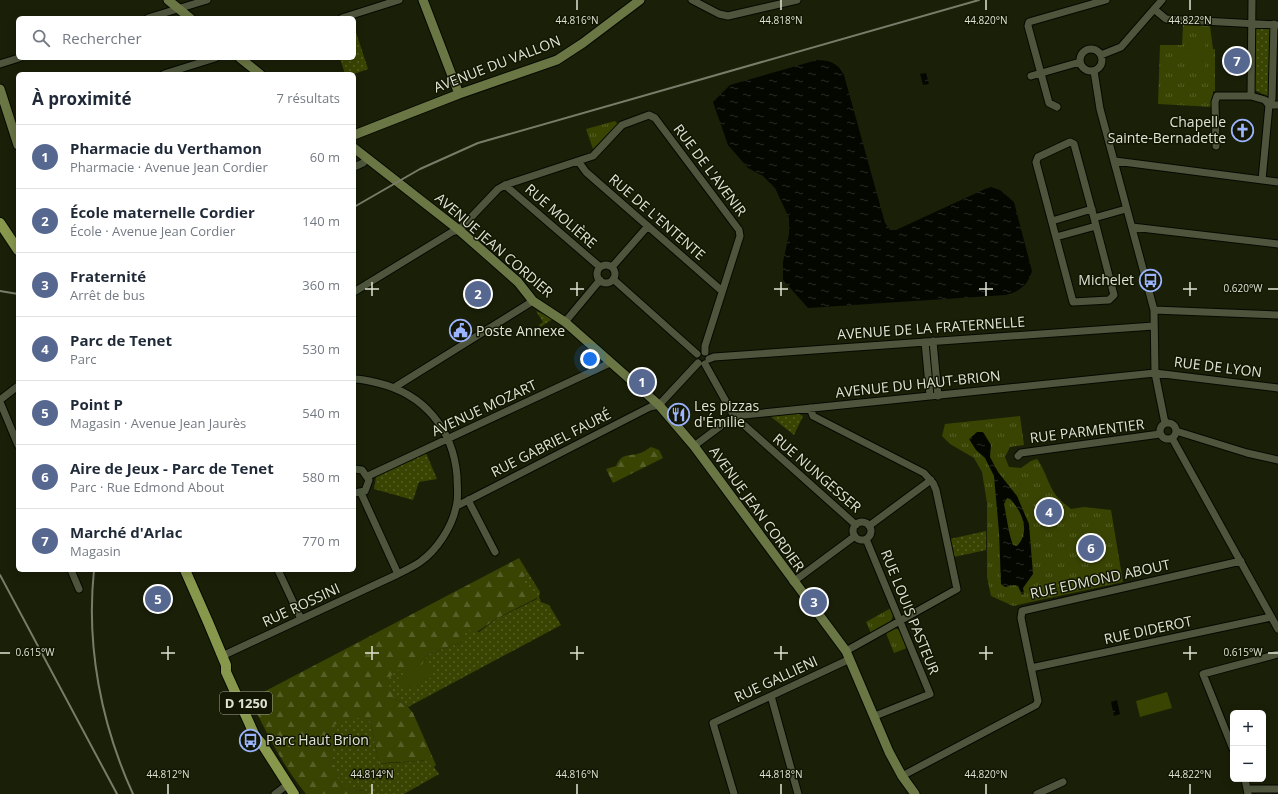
<!DOCTYPE html>
<html lang="fr">
<meta charset="utf-8">
<style>
body{margin:0;font-family:"Open Sans",sans-serif;background:#f6f6f7;color:#1f2937}
.controls{position:absolute;right:12px;bottom:12px;display:grid;overflow:hidden;border-radius:6px;box-shadow:0 2px 10px #0003}
.controls button{width:36px;height:36px;display:grid;place-items:center;padding:0;border:0;border-bottom:1px solid #e0e1e3;background:#fff;color:#1f2937;font:20px sans-serif}
.you{position:absolute;left:590px;top:359px;width:14px;height:14px;margin:-10px;border:3px solid #fff;border-radius:50%;background:#1a73e8;box-shadow:0 0 0 6px #1a73e833}
.badge{display:grid;place-items:center;width:26px;height:26px;border-radius:50%;background:#576890;color:#fff;font-size:13px;font-weight:700}
.pin{position:absolute;translate:-50% -50%;border:2px solid #fff;box-shadow:0 1px 4px #0006}
.list{margin:0;padding:0;list-style:none}
h2{display:flex;justify-content:space-between;align-items:center;height:52px;margin:0;padding:0 16px;font-size:17px}
h2 small{font-size:13px;font-weight:400;color:#747a83}
.list li{display:grid;grid-template-columns:26px 1fr auto;gap:12px;align-items:center;box-sizing:border-box;height:64px;padding:0 16px;border-top:1px solid #e0e1e3}
.list b{display:block;font-size:15px;white-space:nowrap}
.list p{margin:0;font-size:13px;white-space:nowrap;color:#747a83}
.list em{font-size:13px;font-style:normal;color:#747a83}
.icon{flex:none;width:22px;height:22px;fill:none;stroke:currentColor;stroke-width:2;stroke-linecap:round;stroke-linejoin:round}
.map{position:relative;flex:none;width:1278px;height:794px;overflow:hidden}
.search{position:absolute;background:#fff;box-shadow:0 2px 10px #0003;left:16px;top:16px;width:340px;height:44px;display:flex;align-items:center;gap:10px;box-sizing:border-box;padding:0 14px;border-radius:6px;color:#747a83;font-size:15px}
.panel{position:absolute;background:#fff;box-shadow:0 2px 10px #0003;left:16px;top:72px;width:340px;height:500px;border-radius:6px}
.map>svg:first-child{display:block}
.grass{fill:url(#grass-tufts)}
.forest{fill:url(#forest-firs)}
.garden{fill:url(#garden-dots)}
.pitch{fill:#394403}
.water{fill:url(#water-ripples);fill-rule:evenodd}
.lines{fill:none;stroke-linecap:round;stroke-linejoin:round}
.street-casing{stroke:#060900;stroke-width:9}
.secondary-casing{stroke:#060900;stroke-width:11}
.primary-casing{stroke:#060900;stroke-width:12}
.street{stroke:#4e553c;stroke-width:7}
.secondary{stroke:#6a7644;stroke-width:9}
.primary{stroke:#87984d;stroke-width:10}
.rail{stroke:#787c69;stroke-width:2}
.ticks{fill:none;stroke:#dfe3d4;stroke-width:1.5}
.labels{text-anchor:middle;stroke-width:3;stroke-linejoin:round;paint-order:stroke}
.shield{fill:#121602;stroke:#a2a695;stroke-width:1}
.shield-label{font-size:13px;font-weight:bold;fill:#dfe3d4}
.street-label{font-size:14px;fill:#dfe3d4;stroke:#121602}
.poi-label{font-size:14px;fill:#dfe3d4;stroke:#121602;text-anchor:start}
.ticks-label{font-size:10px;text-anchor:middle;fill:#dfe3d4;stroke:#121602;stroke-width:3;stroke-linejoin:round;paint-order:stroke}
</style>
<div class="map">
<svg width="1278" height="794" viewBox="0 0 1278 794">
<defs>
<pattern id="grass-tufts" width="24" height="20" patternUnits="userSpaceOnUse"><rect width="24" height="20" fill="#394403"/><path d="M3 7l-1-3M5 7V3M7 7l1-3M15 17l-1-3M17 17v-4M19 17l1-3" fill="none" stroke="#555f27"/></pattern>
<pattern id="forest-firs" width="22" height="20" patternUnits="userSpaceOnUse"><rect width="22" height="20" fill="#394403"/><path d="M5 1l3.5 6h-7zM16 11l3.5 6h-7z" fill="#555f27"/></pattern>
<pattern id="garden-dots" width="8" height="8" patternUnits="userSpaceOnUse"><rect width="8" height="8" fill="#394403"/><path d="M2 2h.1M6 6h.1" fill="none" stroke="#555f27" stroke-width="1.8" stroke-linecap="round"/></pattern>
<pattern id="water-ripples" width="26" height="14" patternUnits="userSpaceOnUse"><rect width="26" height="14" fill="#040700"/><path d="M2 4q2-2 4 0t4 0M15 11q2-2 4 0t4 0" fill="none" stroke="#282b24"/></pattern>
</defs>
<rect width="100%" height="100%" fill="#1a1f08"/>
<path class="grass" d="M1183 25 1210 26 1213 49H1215V91H1213V107L1158 104 1160 45H1182Z
M615 121 618 124 593 149 586 129Z
M1020 416 1024 445 1010 447 1005 457 1009 467 1021 468 1031 461 1037 459C1044 468 1047 480 1053 491 1057 498 1065 504 1071 509L1084 507 1111 510 1123 582 1013 606 991 596 987 577V503L982 472 974 458 950 444 942 436 945 424Z
M891 608 894 613 891 621 871 633 866 622Z
M894 628 900 630 907 648 894 653 886 633Z"/>
<path class="forest" d="M651 447 659 450 663 458 613 483 606 469 616 466C622 452 629 457 640 453 644 452 647 449 651 447Z
M519 558 527 571 524 578 537 592V598L496 619 462 642 429 654 422 665 406 674 395 699 408 707 413 713 436 765 434 767 424 760C409 763 395 761 379 764L370 720 357 790 365 791 366 794H306C281 763 267 734 250 699Z"/>
<path class="garden" d="M354 26 368 69 354 74H345L340 58H354Z
M1253 27H1272L1270 97 1252 89Z
M536 311 553 318V319L540 327 539 325 543 322Z
M797 413 803 416 794 435 770 416Z
M426 453 437 479 419 482 413 500 374 489 376 477Z
M986 531V550L954 557 950 539Z
M527 571 540 592 539 597 541 602 549 605 561 625 408 707 395 699 387 680 397 670 406 673 422 665 429 654 462 642 467 630 479 632 496 619 537 599V592L525 588 524 578Z
M357 718 370 720 379 764C395 762 409 763 425 760L434 767 439 774 404 794H366L365 791C324 785 333 758 333 725Z"/>
<path class="pitch" d="M1190 42H1205V72L1190 71Z
M427 662 434 676 406 691 398 677Z
M1167 692 1172 708 1140 717 1136 701Z"/>
<path class="water" d="M817 60C829 60 838 63 844 75L885 223 890 230H896L985 189 991 187 1000 190 1014 202 1032 271C1028 285 1020 291 1006 295L808 308 783 280V262L789 234V218L775 188 763 176 748 168 728 145 713 102 730 85Z
M926 73 929 84 923 85 920 74Z
M977 432H983L991 445 990 457 998 472 1017 496 1029 524 1033 574 1023 588 1024 593 1022 595 1018 586 1014 585 1005 587 1001 584 999 532 994 476 985 458 976 450 969 439ZM1007 498 1010 499C1022 511 1031 532 1017 546L1013 545C1008 532 1007 518 1004 504Z
M1117 700 1120 714 1114 716 1111 702Z"/>
<g class="lines">
<defs>
<path id="street" d="M692 0 719 14 728 16 797 0
M1252 0 1251 96 1265 100 1269 105 1262 180
M1154 9 1166 19 1278 25
M148 18 207 0
M342 18 399 0
M1274 24 1272 99 1269 105H1278
M1080 60a11 11 0 1 1 22 0a11 11 0 1 1-22 0Z
M1101 55 1121 47 1162 0
M0 64 19 58
M1094 71 1100 109 1154 310 1155 373 1165 423
M164 74 215 58
M1031 76 1080 62
M1057 107 1049 103 1028 26 1029 22 1106 0
M1216 146 1215 102 1217 96H1251
M578 161 586 172 722 291
M1115 161 1278 182
M354 167 363 163 367 158
M505 185 600 267
M1094 218 1114 295 1109 300 1073 302 1036 162 1038 157 1070 142 1074 144 1094 218 1126 209
M1052 221 1092 209
M1132 227 1278 244
M1056 237 1096 226
M597 274a9 9 0 1 1 18 0a9 9 0 1 1-18 0Z
M612 267 648 226
M613 279 697 354
M354 292 452 232 459 230 498 189 505 185 593 156 622 125 649 115 655 118 739 230 740 236 705 346V352
M1154 310 1278 315
M565 322 600 280
M933 341 938 396
M925 342 930 396
M709 359 714 357 1154 326
M705 364 734 416 856 525
M395 387 533 301
M0 400 18 386
M0 402 18 445
M810 408 813 416 924 473 933 483 936 490 957 589 846 651
M1160 431a8 8 0 1 1 16 0a8 8 0 1 1-16 0Z
M1176 431 1247 453 1278 460
M1172 438 1278 629
M694 446 734 416 1155 373 1278 388
M1018 456 1021 453 1160 434
M354 469 362 470 369 480 365 491 354 493
M368 476 610 363
M361 493 398 574
M468 500 495 552
M457 506 650 407 659 405 698 363
M853 531a9 9 0 1 1 18 0a9 9 0 1 1-18 0Z
M869 526 931 480
M866 539 930 694 875 716
M71 570 79 589
M278 570 301 619
M793 582 855 536
M222 656 398 574C405 570 413 567 420 562 437 550 452 527 456 507 459 497 457 486 457 476 453 429 424 394 378 383 370 381 362 379 354 379
M1031 668 1271 617
M771 696 798 794
M1233 749 1203 674 1278 654
M902 776 1036 705 1038 701 1021 618 1022 611 1241 561
M1245 779 1248 794
M1248 789H1278
M275 794 287 785
M734 794 713 723 850 659
M1037 794 1063 782"/>
<path id="secondary" d="M168 0 190 18
M423 0 459 94
M240 58 260 74
M0 89 18 145
M354 135 459 94 557 60 583 43 640 0
M354 148 459 230 518 282 533 301 565 322 659 405 694 446 846 651 889 752 902 776 915 794"/>
<path id="primary" d="M0 223 18 250
M185 570 208 622 226 665V672L255 736 262 744 294 794"/>
</defs>
<use href="#street" class="street-casing"/>
<use href="#secondary" class="secondary-casing"/>
<use href="#primary" class="primary-casing"/>
<use href="#street" class="street"/>
<use href="#secondary" class="secondary"/>
<use href="#primary" class="primary"/>
<path class="rail" d="M354 207 420 169 478 143 979 0
M0 291 18 294
M94 570C86 646 101 724 133 794
M0 575 117 794"/>
</g>
<path class="ticks" d="M577 0V10M781 0V10M986 0V10M1190 0V10M372 282V296M577 282V296M781 282V296M986 282V296M1190 282V296M365 289H379M570 289H584M774 289H788M979 289H993M1183 289H1197M1268 289H1278M168 646V660M372 646V660M577 646V660M781 646V660M986 646V660M1190 646V660M0 653H10M161 653H175M365 653H379M570 653H584M774 653H788M979 653H993M1183 653H1197M1268 653H1278M168 784V794M372 784V794M577 784V794M781 784V794M986 784V794M1190 784V794"/>
<defs>
<symbol id="church-ring" viewBox="-11 -11 22 22"><circle r="9.5" fill="#121602" stroke="#9cb4fd" stroke-width="1.5"/><path d="M-1.2-6h2.4v3.5h3.3v2.4h-3.3V6h-2.4V-.1h-3.3v-2.4h3.3Z" fill="#9cb4fd"/></symbol>
<symbol id="bus-ring" viewBox="-11 -11 22 22"><circle r="9.5" fill="#121602" stroke="#9cb4fd" stroke-width="1.5"/><path d="M-5-6H5V4H4V6H2V4H-2V6H-4V4H-5ZM-3.5-4V0h7V-4ZM-3.5 1.2v1.5H-2V1.2ZM2 1.2v1.5H3.5V1.2Z" fill="#9cb4fd"/></symbol>
<symbol id="civic-ring" viewBox="-11 -11 22 22"><circle r="9.5" fill="#121602" stroke="#9cb4fd" stroke-width="1.5"/><path d="M-.6-6.5H3V-4.5H.6V-3L4-1V1h2V6H-6V1h2V-1L-.6-3ZM-1.2 2.5V6h2.4V2.5Z" fill="#9cb4fd"/></symbol>
<symbol id="restaurant-ring" viewBox="-11 -11 22 22"><circle r="9.5" fill="#121602" stroke="#9cb4fd" stroke-width="1.5"/><path d="M-5-6h1v4h1v-4h1v4h1v-4h1v5L-1.5 .5V6h-2V.5L-5-1ZM5-6V6H3V1.5H1.5Q1.5-4 5-6Z" fill="#9cb4fd"/></symbol>
</defs>
<g fill-rule="evenodd">
<use href="#church-ring" x="1230" y="118" width="25" height="25"/>
<use href="#bus-ring" x="1138" y="268" width="25" height="25"/>
<use href="#civic-ring" x="448" y="318" width="25" height="25"/>
<use href="#restaurant-ring" x="666" y="402" width="25" height="25"/>
<use href="#bus-ring" x="238" y="728" width="25" height="25"/>
</g>
<g class="labels">
<rect class="shield" x="220" y="692" width="52" height="22" rx="3"/>
<g class="shield-label">
<text x="246" y="708">D 1250</text>
</g>
<g class="street-label">
<text transform="translate(497 64) rotate(-21)" y="5">AVENUE DU VALLON</text>
<text transform="translate(710 170) rotate(53)" y="5">RUE DE L'AVENIR</text>
<text transform="translate(561 216) rotate(41)" y="5">RUE MOLIÈRE</text>
<text transform="translate(657 217) rotate(41)" y="5">RUE DE L'ENTENTE</text>
<text transform="translate(494 245) rotate(41)" y="5">AVENUE JEAN CORDIER</text>
<text transform="translate(931 328) rotate(-4)" y="5">AVENUE DE LA FRATERNELLE</text>
<text transform="translate(1218 367) rotate(7)" y="5">RUE DE LYON</text>
<text transform="translate(918 384) rotate(-6)" y="5">AVENUE DU HAUT-BRION</text>
<text transform="translate(484 408) rotate(-25)" y="5">AVENUE MOZART</text>
<text transform="translate(1087 431) rotate(-7)" y="5">RUE PARMENTIER</text>
<text transform="translate(551 443) rotate(-27)" y="5">RUE GABRIEL FAURÉ</text>
<text transform="translate(817 473) rotate(41)" y="5">RUE NUNGESSER</text>
<text transform="translate(757 509) rotate(54)" y="5">AVENUE JEAN CORDIER</text>
<text transform="translate(1100 579) rotate(-12)" y="5">RUE EDMOND ABOUT</text>
<text transform="translate(301 605) rotate(-25)" y="5">RUE ROSSINI</text>
<text transform="translate(910 612) rotate(68)" y="5">RUE LOUIS PASTEUR</text>
<text transform="translate(1148 630) rotate(-12)" y="5">RUE DIDEROT</text>
<text transform="translate(776 679) rotate(-25)" y="5">RUE GALLIENI</text>
</g>
<g class="poi-label">
<text x="1226" y="127" text-anchor="end">Chapelle<tspan x="1226" dy="16">Sainte-Bernadette</tspan></text>
<text x="1134" y="285" text-anchor="end">Michelet</text>
<text x="476" y="336">Poste Annexe</text>
<text x="694" y="411">Les pizzas<tspan x="694" dy="16">d'Émilie</tspan></text>
<text x="266" y="745">Parc Haut Brion</text>
</g>
</g>
<g class="ticks-label">
<text x="577" y="24">44.816°N</text>
<text x="781" y="24">44.818°N</text>
<text x="986" y="24">44.820°N</text>
<text x="1190" y="24">44.822°N</text>
<text x="1243" y="292">0.620°W</text>
<text x="1243" y="656">0.615°W</text>
<text x="35" y="656">0.615°W</text>
<text x="168" y="778">44.812°N</text>
<text x="372" y="778">44.814°N</text>
<text x="577" y="778">44.816°N</text>
<text x="781" y="778">44.818°N</text>
<text x="986" y="778">44.820°N</text>
<text x="1190" y="778">44.822°N</text>
</g>
</svg>
<div class="controls">
<button>+</button>
<button>−</button>
</div>
<div class="you"></div>
<div class="pin badge" style="left:642px;top:382px">1</div>
<div class="pin badge" style="left:478px;top:294px">2</div>
<div class="pin badge" style="left:814px;top:602px">3</div>
<div class="pin badge" style="left:1049px;top:512px">4</div>
<div class="pin badge" style="left:158px;top:599px">5</div>
<div class="pin badge" style="left:1091px;top:548px">6</div>
<div class="pin badge" style="left:1237px;top:61px">7</div>
<div class="search"><svg class="icon" aria-label="search" viewBox="0 0 24 24"><circle cx="10" cy="10" r="6"/><path d="M15 15l6 6"/></svg>Rechercher</div>
<section class="panel">
<h2>À proximité<small>7 résultats</small></h2>
<ul class="list">
<li><span class="badge">1</span><div><b>Pharmacie du Verthamon</b><p>Pharmacie · Avenue Jean Cordier</p></div><em>60 m</em></li>
<li><span class="badge">2</span><div><b>École maternelle Cordier</b><p>École · Avenue Jean Cordier</p></div><em>140 m</em></li>
<li><span class="badge">3</span><div><b>Fraternité</b><p>Arrêt de bus</p></div><em>360 m</em></li>
<li><span class="badge">4</span><div><b>Parc de Tenet</b><p>Parc</p></div><em>530 m</em></li>
<li><span class="badge">5</span><div><b>Point P</b><p>Magasin · Avenue Jean Jaurès</p></div><em>540 m</em></li>
<li><span class="badge">6</span><div><b>Aire de Jeux - Parc de Tenet</b><p>Parc · Rue Edmond About</p></div><em>580 m</em></li>
<li><span class="badge">7</span><div><b>Marché d'Arlac</b><p>Magasin</p></div><em>770 m</em></li>
</ul>
</section>
</div>
